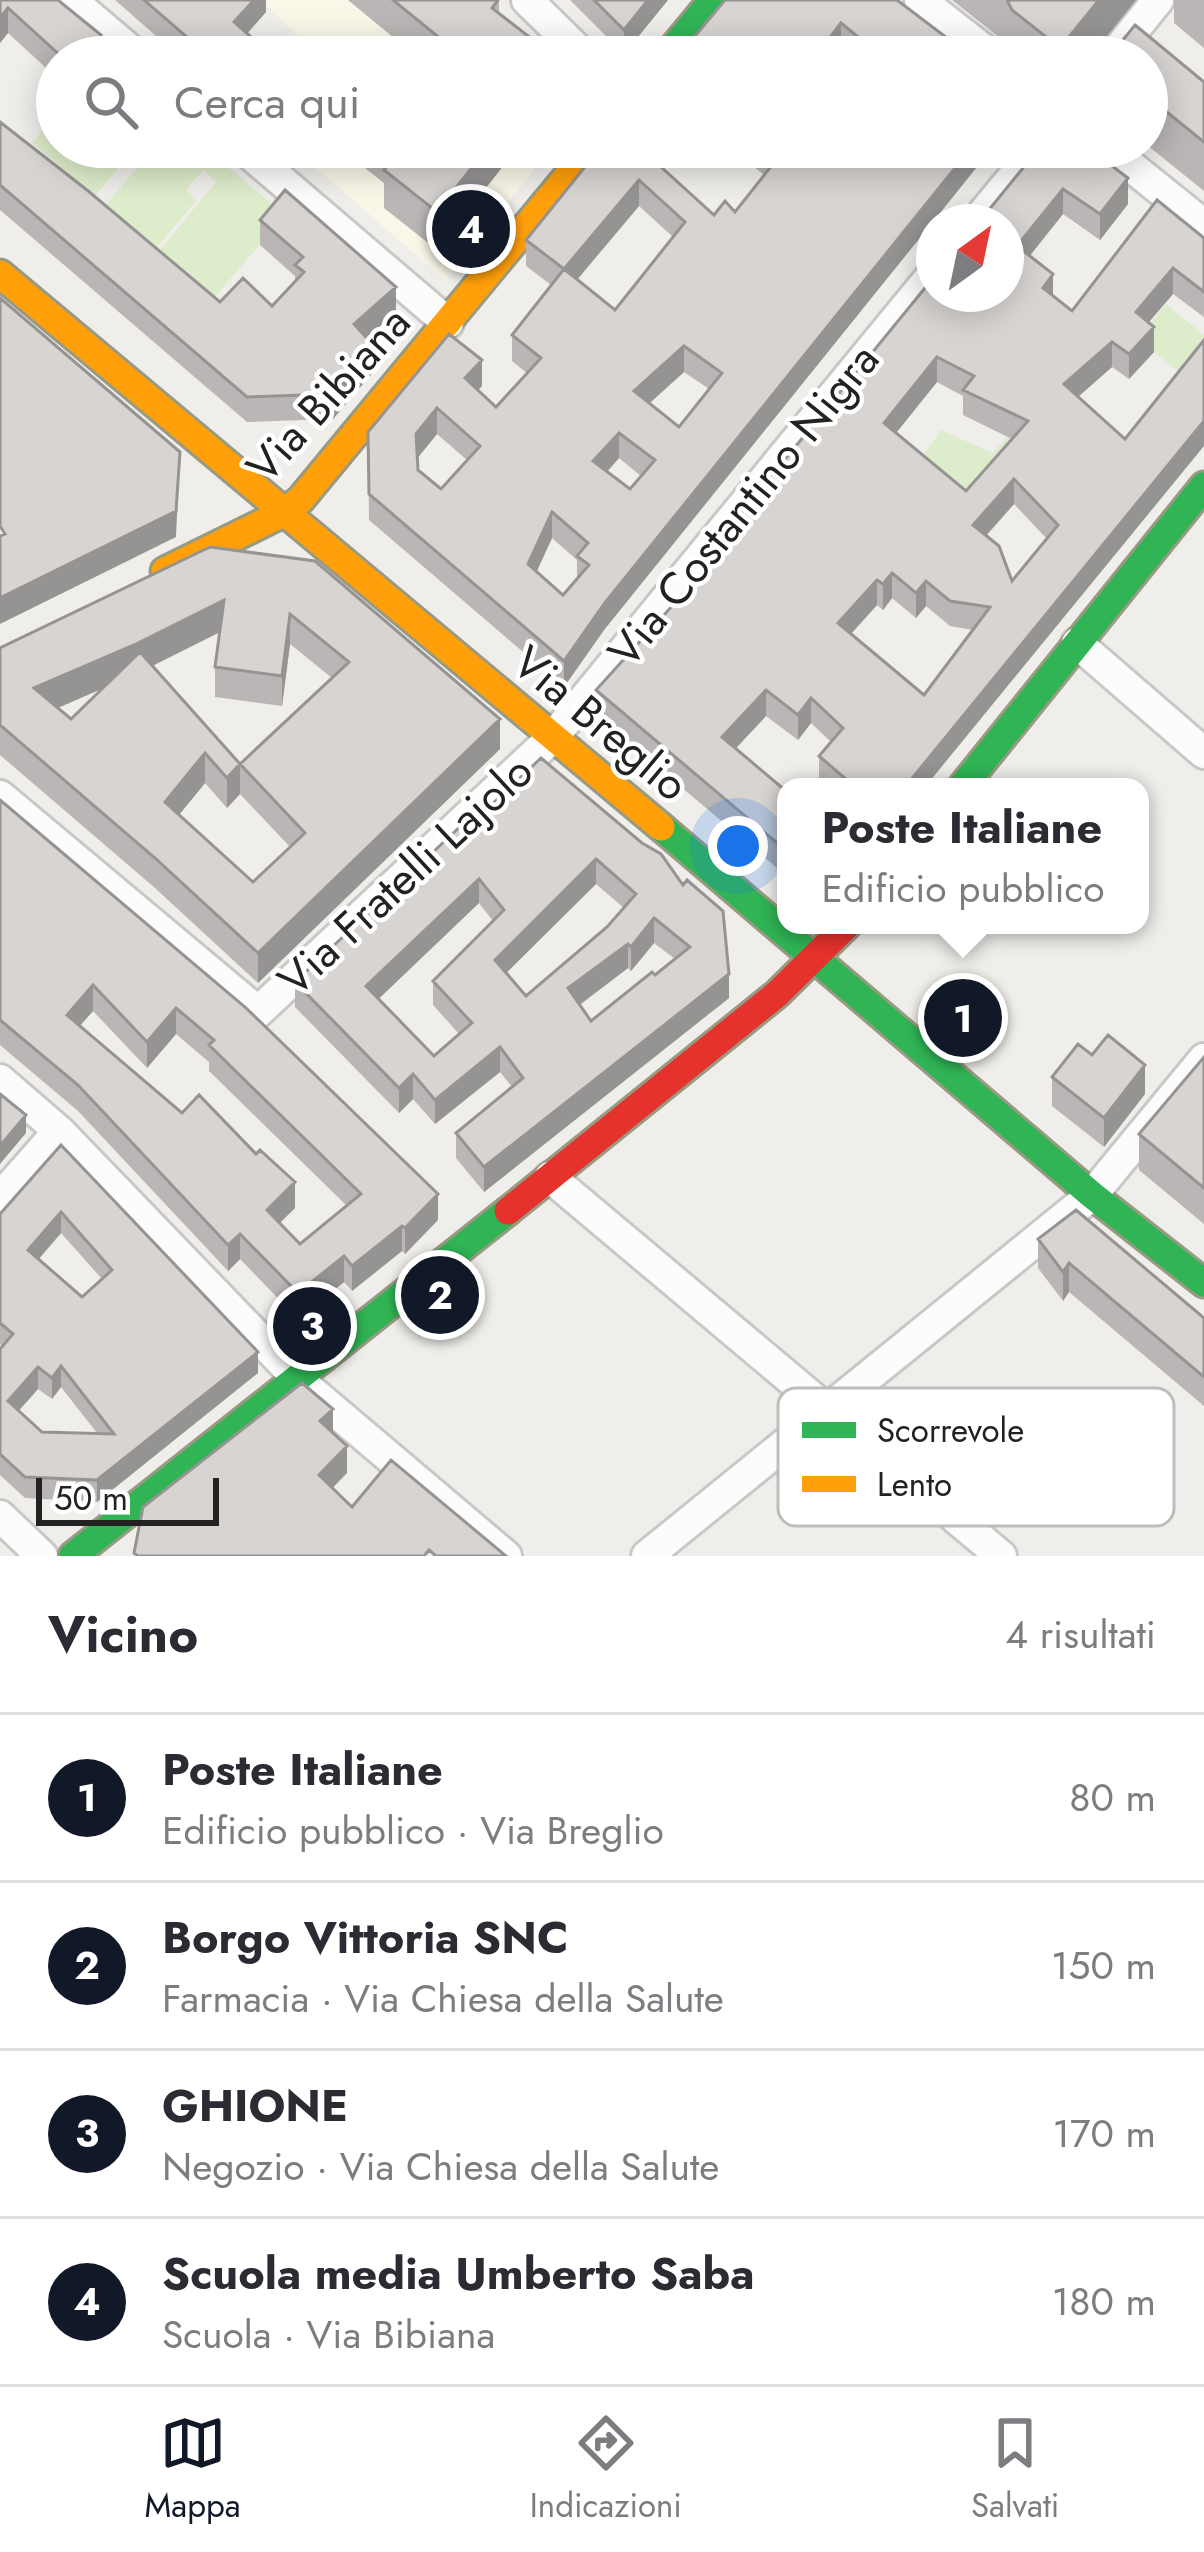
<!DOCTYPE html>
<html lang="it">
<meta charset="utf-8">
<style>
body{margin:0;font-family:Jost,sans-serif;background:#f7f7f7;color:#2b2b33}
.compass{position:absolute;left:916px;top:204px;width:108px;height:108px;border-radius:50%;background:#fff;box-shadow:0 6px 30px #0003;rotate:33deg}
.scale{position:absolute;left:36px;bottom:30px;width:183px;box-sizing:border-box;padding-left:12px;border:6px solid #222;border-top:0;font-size:33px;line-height:42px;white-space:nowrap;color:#222;-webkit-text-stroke:9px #fff;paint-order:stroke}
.you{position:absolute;left:738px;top:846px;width:42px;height:42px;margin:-30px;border:9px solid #fff;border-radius:50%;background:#1a73e8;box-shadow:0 0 0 18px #1a73e833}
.badge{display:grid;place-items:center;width:78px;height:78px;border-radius:50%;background:#111827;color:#fff;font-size:39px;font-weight:700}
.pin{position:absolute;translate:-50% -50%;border:6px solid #fff;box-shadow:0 3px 12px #0006}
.popup{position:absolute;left:777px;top:778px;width:372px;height:156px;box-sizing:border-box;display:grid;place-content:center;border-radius:24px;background:#fff;filter:drop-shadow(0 3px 9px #0005);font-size:39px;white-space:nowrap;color:#7c7c81}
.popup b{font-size:45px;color:#2b2b33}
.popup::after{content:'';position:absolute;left:50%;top:100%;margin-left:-24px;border:24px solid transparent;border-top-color:#fff}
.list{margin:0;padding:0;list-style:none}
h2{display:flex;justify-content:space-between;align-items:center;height:156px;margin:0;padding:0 48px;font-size:51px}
h2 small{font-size:39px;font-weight:400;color:#7c7c81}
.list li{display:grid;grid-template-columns:78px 1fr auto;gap:36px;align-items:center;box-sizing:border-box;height:168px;padding:0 48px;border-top:3px solid #e1e1e2}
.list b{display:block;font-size:45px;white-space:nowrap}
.list p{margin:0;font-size:39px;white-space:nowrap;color:#7c7c81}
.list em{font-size:39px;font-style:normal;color:#7c7c81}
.icon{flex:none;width:66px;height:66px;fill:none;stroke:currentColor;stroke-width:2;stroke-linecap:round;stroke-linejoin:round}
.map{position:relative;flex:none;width:1204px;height:1556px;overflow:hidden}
.search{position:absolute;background:#fff;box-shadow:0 6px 30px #0003;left:36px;right:36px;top:36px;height:132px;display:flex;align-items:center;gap:30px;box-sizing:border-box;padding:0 42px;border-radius:66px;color:#7c7c81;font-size:45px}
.sheet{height:828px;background:#fff}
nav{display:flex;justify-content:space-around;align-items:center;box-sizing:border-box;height:168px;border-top:3px solid #e1e1e2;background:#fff;font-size:33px;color:#7c7c81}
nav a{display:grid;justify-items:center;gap:6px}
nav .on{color:#111827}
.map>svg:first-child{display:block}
.education{fill:#f8f7e8}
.grass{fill:#ddeccb}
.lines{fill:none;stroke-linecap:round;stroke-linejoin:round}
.street-casing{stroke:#c9c8c7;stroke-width:36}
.fast-casing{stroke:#999a82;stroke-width:33}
.slow-casing{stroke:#999a82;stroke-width:33}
.jam-casing{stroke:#999a82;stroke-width:33}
.street{stroke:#fdfcfc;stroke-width:30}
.fast{stroke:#30b455;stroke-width:27}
.slow{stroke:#ff9f0a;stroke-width:27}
.jam{stroke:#e5322d;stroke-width:27}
.wall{fill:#b9b6b5;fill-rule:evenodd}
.shaded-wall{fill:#969493}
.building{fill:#d7d4d2;stroke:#969493;stroke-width:3;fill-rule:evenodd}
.labels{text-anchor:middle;stroke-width:9;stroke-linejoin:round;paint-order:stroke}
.street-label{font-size:45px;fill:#222;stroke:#fff}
.key{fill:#fff;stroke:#bdbdbd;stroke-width:3}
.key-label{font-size:33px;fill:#222}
</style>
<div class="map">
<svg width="1204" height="1556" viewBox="0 0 1204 1556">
<rect width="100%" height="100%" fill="#f0eeeb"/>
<path class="education" d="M261 0H348L417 57H320Z
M292 147H338L396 192 518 147H552L446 281Z"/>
<path class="grass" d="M57 113V147H136L95 196 32 143Z
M154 147H204L285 215 214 298 159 251 216 182 203 170 186 190 197 200 156 248 105 206Z
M1166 304 1204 335V352L1184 376 1138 339Z
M1020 421 1042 430 979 502 924 454 941 430 993 453Z"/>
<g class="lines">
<defs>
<path id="street" d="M71 0 138 57
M527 0 585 57
M920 0 993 57
M1112 57 1158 0
M242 147 448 323
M1107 147 1204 225
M976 222 1038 147
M1077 643 1204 753
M0 796 258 1012 553 737 934 273
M0 1080 59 1131 303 1384 506 1556
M550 1177 1001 1556
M0 1198 59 1131
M0 1516 42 1556
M647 1556 1092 1195 1204 1059"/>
<path id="fast" d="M666 57 713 0
M962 787 1204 486
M661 827 1092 1195 1204 1283
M73 1556 508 1211"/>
<path id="slow" d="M0 274 661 827
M165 571 285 512 301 499 592 147"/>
<path id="jam" d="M508 1211 777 994 847 925"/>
</defs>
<use href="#street" class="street-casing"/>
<use href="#fast" class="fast-casing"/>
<use href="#slow" class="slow-casing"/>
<use href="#jam" class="jam-casing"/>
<use href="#street" class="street"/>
<use href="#fast" class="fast"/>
<use href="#slow" class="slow"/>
<use href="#jam" class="jam"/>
</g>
<path class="wall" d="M0 0 101 57H57V78L8 33 0 43Z
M115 0H266V12L247 34 274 57H180Z
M348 0H499V13L555 57H417Z
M570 0H668L624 54Z
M897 0 972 57H850L841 49 668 57Z
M952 0H1136L1090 57H1014L1005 42Z
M1174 0H1204V48L1174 23Z
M1147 57 1204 82V191L1147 145Z
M0 122 220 302 272 306 295 282V276L260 245V220L396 312 367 338 374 371 333 419 247 422 0 210Z
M338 147H518L437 250 384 208V183Z
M601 147 714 215 735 212 764 175 747 161V147H993L604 630 564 687 369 520 368 432 482 386 478 390 496 407 527 373 512 361V335L551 285 526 266V240ZM639 206 673 237 615 310 577 280ZM684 372 709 389 679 427 650 403ZM437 434 467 460 441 489 418 470 417 458ZM619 458 641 476 630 489 607 472ZM552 538 577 560V578L563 595 537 571Z
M1040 147 1128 204 1100 240 1063 214 1030 256 1053 296 1072 311 1204 238V317L1173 294 1149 322 1154 352 1129 379 1112 367 1078 397 1125 439 925 787H826L819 781V756L831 742 811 723 798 740 766 716 735 749 786 791V869L777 868 596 715V690L692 584 715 555V545ZM937 382 963 396V415L1012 439 966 491 896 433ZM1014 504 1047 539 1012 581 986 536ZM892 598 916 618 926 606 950 626 973 630 924 695 851 634 877 605 883 610Z
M210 547 500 749 258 983 155 888 0 755V648ZM220 632 215 667V697L282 706 290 644 332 678 240 764 152 666ZM101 689 71 719 58 708ZM205 783 227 808 240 794 290 847 253 882 179 815Z
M541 758 729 998 484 1192 456 1158V1133L512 1087 500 1072 435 1124 413 1099 399 1113 295 1007V982ZM596 884 624 908 607 927 526 996 506 973ZM479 903 493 921 433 981V1005L459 1034 434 1056 378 999ZM654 943 675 959 591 1021 580 1005 628 968 631 971Z
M0 800 438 1220 405 1254 402 1251 352 1291 344 1282 298 1319 240 1259 228 1271 78 1111 0 1045ZM93 1011 147 1068 176 1034 209 1062V1071L347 1206 300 1244 280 1223 295 1208 80 1026Z
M1204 1057V1224L1139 1170V1134Z
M1052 1077 1145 1094 1104 1147 1052 1106Z
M61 1145 258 1373 97 1502 25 1498 0 1475V1349L2 1346 0 1344V1214ZM61 1233 102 1279 82 1297 39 1259ZM61 1387 97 1433 42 1432 18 1411 38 1389 52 1399Z
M1038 1239 1204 1318V1406L1069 1292 1063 1301 1038 1268Z"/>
<path class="shaded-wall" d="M254 0H266V12L234 48V22Z
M648 0H668L624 54V30Z
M1099 0H1136L1090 57H1060V48Z
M8 8V33L0 43V18Z
M841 23V49L835 57H815Z
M101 35V57H83Z
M488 147H518L437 250V212Z
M972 147H993L604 630 564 687V661L604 604Z
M1128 178V204L1100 240V214Z
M639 180V206L564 295V269Z
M1063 189V214L1017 271V246Z
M1173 268V294L1136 337V312Z
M1053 274V300L1043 288Z
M396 287V312L354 349V324Z
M1154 327V352L1129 379V354Z
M1112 342V367L1064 409V384Z
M374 346V371L333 419V394Z
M684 346V372L634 417V391Z
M937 357V382L884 448V423Z
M482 360V386L465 404V378Z
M437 408V434L416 460V434Z
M1204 421V446L925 787H905Z
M619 433V458L593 487V461Z
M180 452 176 537 0 624V598Z
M1014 479V504L973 550V525Z
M552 512V538L528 590V564Z
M892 573V598L883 610V584Z
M877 580V605L838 648V623Z
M926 581V606L916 618V593Z
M224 600V630L134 675 34 718V688Z
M290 614V644L282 706V676Z
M766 690V716L722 763V737Z
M811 698V723L798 740V715Z
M500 719V749L258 983V953Z
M205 753V783L165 832V802Z
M240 764V794L227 808V778Z
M596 859V884L495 984V960Z
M479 879V903L366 1011V986Z
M654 918V943L631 971V947Z
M628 944V968L568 1013V988Z
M729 974V998L484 1192V1167Z
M93 985V1011L67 1040V1015Z
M176 1008V1034L147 1068V1042Z
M500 1047V1072L435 1124V1100Z
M1145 1065V1094L1104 1147V1118Z
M413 1074V1099L399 1113V1088Z
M26 1115V1133L0 1164V1146Z
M295 1182V1208L267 1235V1210Z
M438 1194V1220L405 1254V1228Z
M61 1212V1233L28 1271V1250Z
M402 1226V1251L352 1291V1266Z
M240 1234V1259L228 1271V1245Z
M344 1256V1282L298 1319V1293Z
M1069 1263V1292L1063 1301V1272Z
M258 1352V1373L97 1502V1480Z
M61 1366V1387L52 1399V1378Z
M38 1367V1389L8 1423V1401Z
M333 1409V1435L320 1421Z
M347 1446V1473L319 1502V1475Z"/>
<path class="building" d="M0 0H58L101 35 83 57H62L8 8 0 18Z
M144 0H254L234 22 274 57H210Z
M393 0H498L492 8 555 57H463Z
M594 0H648L624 30Z
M725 0H897L972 57H869L874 50 841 23 815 57H668L686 47Z
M1007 0H1099L1060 48 1012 10Z
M1135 25 1204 82V142L1147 96V57H1109Z
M348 41 368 57H336Z
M0 122 87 190 220 302 243 278 272 306 304 272 295 265 303 257 260 220 285 190 396 287 354 324 374 346 333 394 247 397 0 185Z
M386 147H488L437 212 384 170 396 155Z
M601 147H639L714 215 725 201 735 212 777 159 762 147H972L604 604 564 661 369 494 368 432 449 334 482 360 465 378 496 407 541 358 512 335 564 269 526 240ZM639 180 685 222 615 310 564 269ZM684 346 722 373 679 427 634 391ZM437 408 480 446 441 489 418 470 416 434ZM619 433 655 460 630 489 593 461ZM552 512 588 543 577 556 589 565 563 595 528 564Z
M1040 147H1087L1128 178 1100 214 1063 189 1017 246 1053 274 1043 288 1072 311 1157 200 1204 238V292L1173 268 1136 312 1154 327 1129 354 1112 342 1064 384 1125 439 1204 340V421L905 787H855L819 756 843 728 811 698 798 715 766 690 722 737 786 791V843H777L596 690 692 584 720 549 715 545 934 277V294H1006V222H979ZM937 357 974 376 963 390 1028 421 966 491 884 423ZM1014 479 1058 525 1012 581 999 546 973 525ZM892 573 916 593 926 581 950 601 990 607 924 695 838 623 877 580 883 584Z
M0 298 180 452 176 511 0 598V536L5 534 0 526Z
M210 547 315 561 500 719 258 953 155 858 0 725V648ZM224 600 215 667 282 676 290 614 349 662 240 764 140 652 71 719 34 688 134 645ZM205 753 227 778 240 764 305 833 253 882 165 802Z
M541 758 642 843 661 854 683 885 687 880 723 911 729 974 484 1167 456 1133 523 1078 500 1047 435 1100 413 1074 399 1088 295 982 482 806 486 810ZM596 859 636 894 607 927 526 996 495 960ZM479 879 504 910 433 981 472 1023 434 1056 366 986ZM654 918 690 947 655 975 652 972 591 1021 568 988 628 944 631 947Z
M0 800 245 1007 438 1194 405 1228 402 1226 352 1266 344 1256 298 1293 240 1234 228 1245 78 1085 0 1020ZM93 985 147 1042 176 1008 214 1040 209 1045 361 1194 300 1244 267 1210 295 1182 260 1150 256 1154 199 1095 182 1113 67 1015Z
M1108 1035 1145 1065 1104 1118 1052 1077 1078 1044 1092 1055Z
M1204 1057V1188L1139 1134Z
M0 1094 26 1115 0 1146Z
M61 1145 258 1352 97 1480 25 1477 0 1454V1349L13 1334 0 1323V1214ZM61 1212 112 1270 82 1297 28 1250ZM61 1366 114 1434 42 1432 8 1401 38 1367 52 1378Z
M1076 1210 1204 1318V1377L1069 1263 1063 1272 1038 1239Z
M302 1383 333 1409 320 1421 347 1446 319 1475 352 1507 391 1460 506 1556H436L429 1550 424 1556H138L134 1553 143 1507Z"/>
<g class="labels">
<g class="street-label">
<text transform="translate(328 394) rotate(-48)" y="16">Via Bibiana</text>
<text transform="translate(743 505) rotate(-51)" y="16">Via Costantino Nigra</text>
<text transform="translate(601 723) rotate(40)" y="16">Via Breglio</text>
<text transform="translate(405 875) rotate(-43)" y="16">Via Fratelli Lajolo</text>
</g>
</g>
<rect x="778" y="1388" width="396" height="138" rx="18" class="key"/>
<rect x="802" y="1422" width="54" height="16" fill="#30b455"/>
<rect x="802" y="1476" width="54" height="16" fill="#ff9f0a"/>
<g class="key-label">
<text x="877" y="1442">Scorrevole</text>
<text x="877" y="1496">Lento</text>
</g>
</svg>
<svg class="compass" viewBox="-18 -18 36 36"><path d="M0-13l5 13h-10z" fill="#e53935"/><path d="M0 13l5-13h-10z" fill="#7c7c81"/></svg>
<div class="scale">50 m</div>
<div class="you"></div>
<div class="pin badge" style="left:963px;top:1018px">1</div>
<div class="popup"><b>Poste Italiane</b>Edificio pubblico</div>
<div class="pin badge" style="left:440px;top:1295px">2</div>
<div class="pin badge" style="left:312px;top:1326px">3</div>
<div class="pin badge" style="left:471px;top:229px">4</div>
<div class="search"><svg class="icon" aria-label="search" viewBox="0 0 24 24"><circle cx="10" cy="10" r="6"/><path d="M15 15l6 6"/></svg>Cerca qui</div>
</div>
<section class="sheet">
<h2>Vicino<small>4 risultati</small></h2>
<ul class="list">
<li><span class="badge">1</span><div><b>Poste Italiane</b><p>Edificio pubblico · Via Breglio</p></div><em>80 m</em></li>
<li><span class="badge">2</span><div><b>Borgo Vittoria SNC</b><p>Farmacia · Via Chiesa della Salute</p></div><em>150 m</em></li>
<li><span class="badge">3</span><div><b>GHIONE</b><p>Negozio · Via Chiesa della Salute</p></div><em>170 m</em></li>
<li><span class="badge">4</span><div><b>Scuola media Umberto Saba</b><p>Scuola · Via Bibiana</p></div><em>180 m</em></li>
</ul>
</section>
<nav>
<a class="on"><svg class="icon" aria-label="map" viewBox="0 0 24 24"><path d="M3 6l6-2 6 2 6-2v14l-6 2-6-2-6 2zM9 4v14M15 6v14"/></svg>Mappa</a>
<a><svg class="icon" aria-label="directions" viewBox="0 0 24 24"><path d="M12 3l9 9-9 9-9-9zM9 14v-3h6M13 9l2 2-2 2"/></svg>Indicazioni</a>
<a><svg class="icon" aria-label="saved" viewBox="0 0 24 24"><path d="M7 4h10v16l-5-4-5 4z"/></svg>Salvati</a>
</nav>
